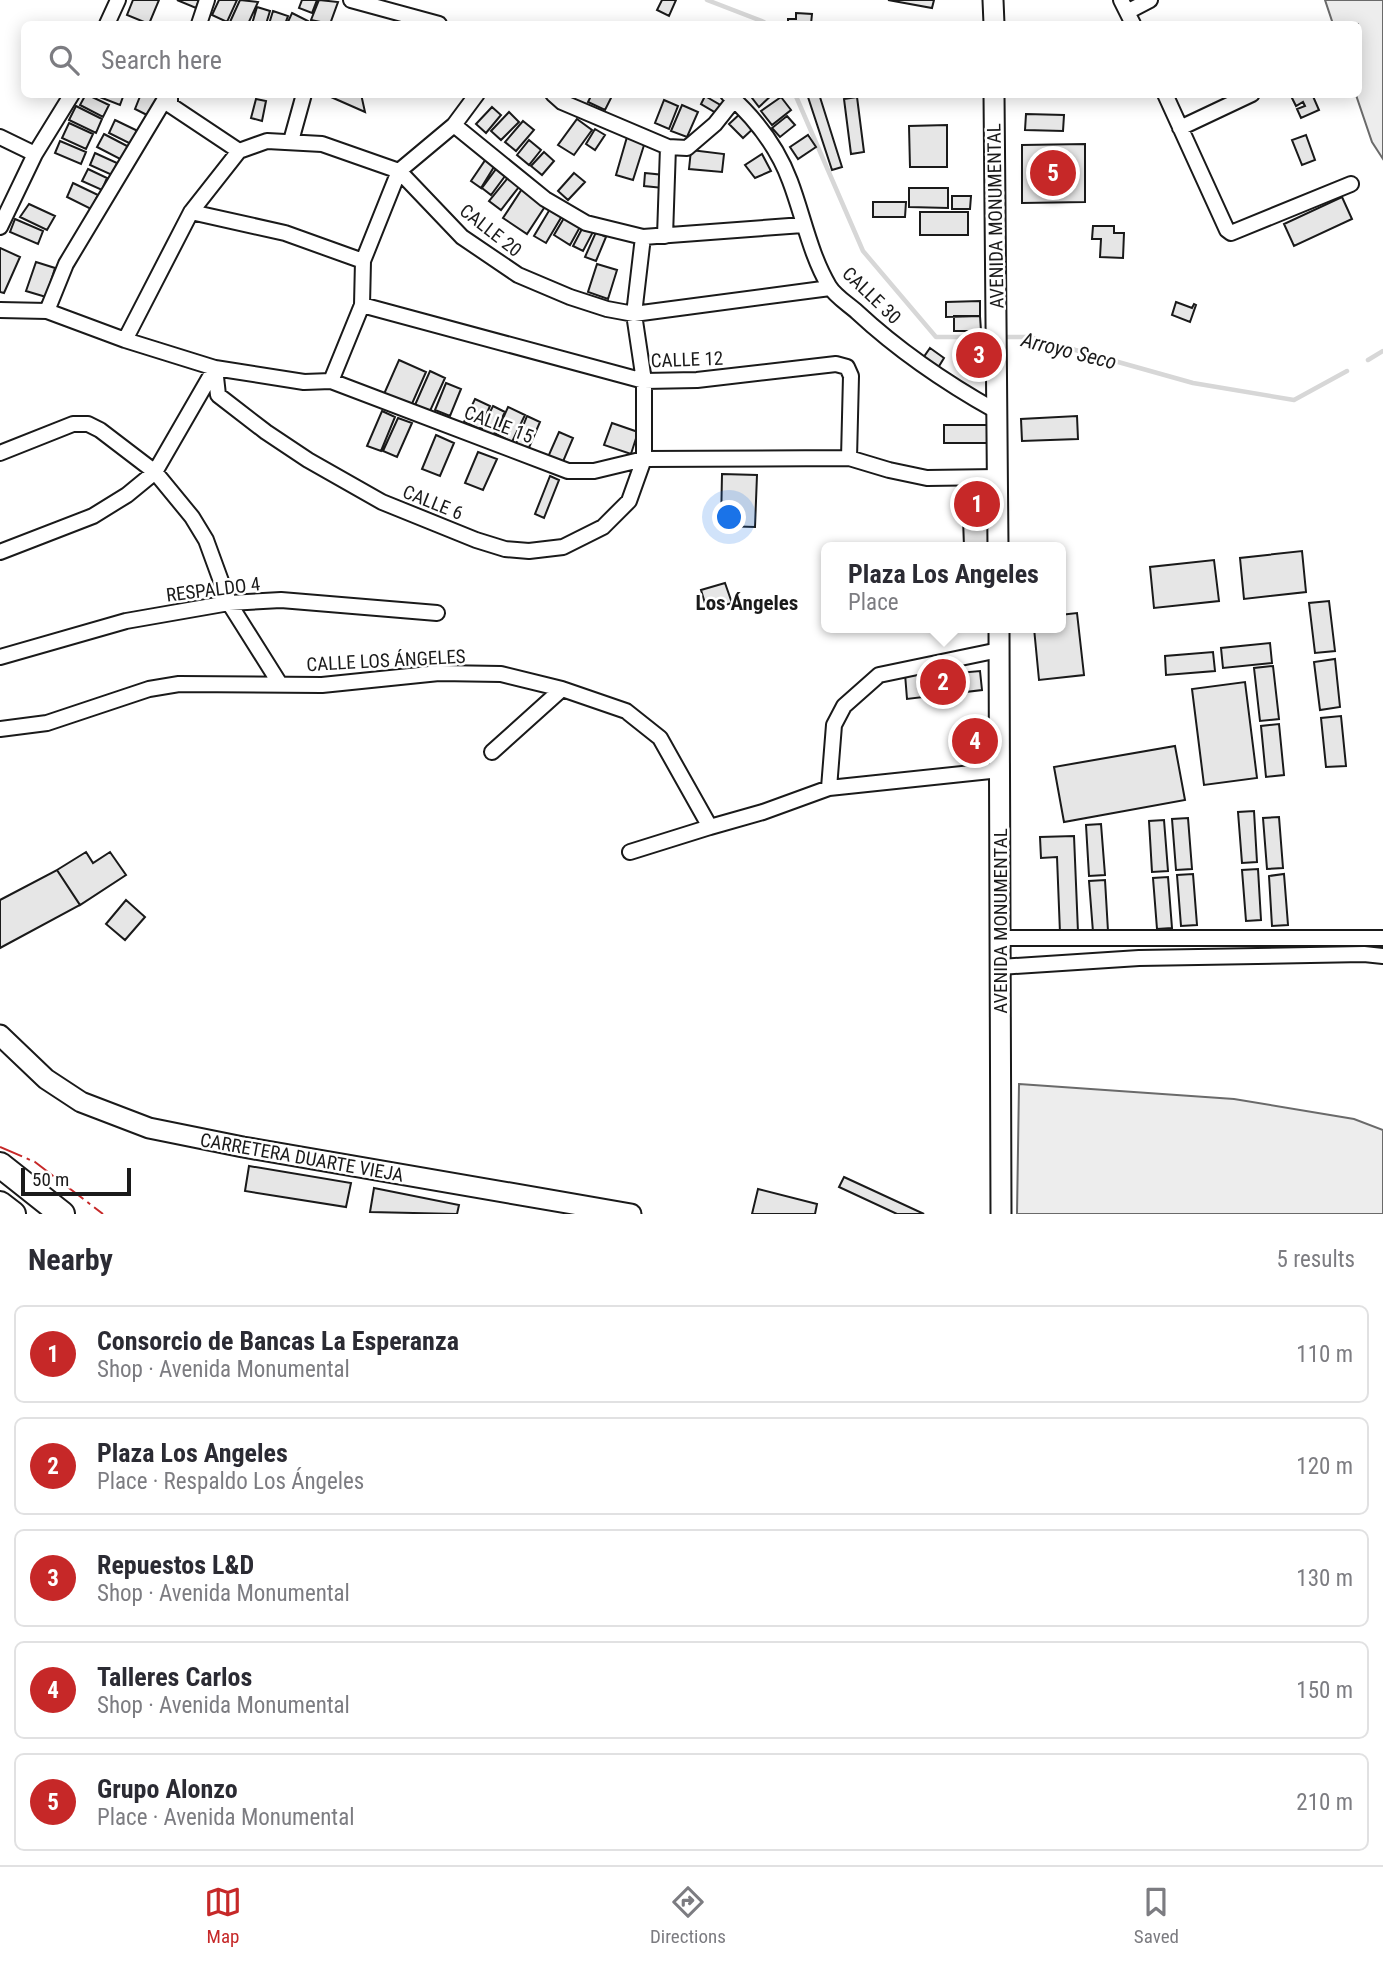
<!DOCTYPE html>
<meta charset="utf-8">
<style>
body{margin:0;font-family:"Roboto Condensed",sans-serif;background:#f7f7f7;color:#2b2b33}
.scale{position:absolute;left:21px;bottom:18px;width:110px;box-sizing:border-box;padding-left:7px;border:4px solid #1a1a1a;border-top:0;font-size:19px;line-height:24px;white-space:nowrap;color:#1a1a1a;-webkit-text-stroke:5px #fff;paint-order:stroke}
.you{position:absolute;left:730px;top:518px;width:24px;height:24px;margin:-18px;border:5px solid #fff;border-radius:50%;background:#1a73e8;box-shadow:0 0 0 10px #1a73e833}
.badge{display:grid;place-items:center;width:46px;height:46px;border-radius:50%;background:#c62828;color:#fff;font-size:23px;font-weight:700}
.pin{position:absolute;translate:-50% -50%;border:4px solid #fff;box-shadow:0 2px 7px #0006}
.popup{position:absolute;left:821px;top:542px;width:245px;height:91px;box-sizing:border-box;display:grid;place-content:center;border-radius:10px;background:#fff;filter:drop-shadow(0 2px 5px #0005);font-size:23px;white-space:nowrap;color:#7c7c81}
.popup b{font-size:26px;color:#2b2b33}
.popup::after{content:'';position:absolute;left:50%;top:100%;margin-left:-14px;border:14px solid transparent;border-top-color:#fff}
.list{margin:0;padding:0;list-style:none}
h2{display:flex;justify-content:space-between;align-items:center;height:91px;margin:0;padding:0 28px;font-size:30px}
h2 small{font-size:23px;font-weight:400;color:#7c7c81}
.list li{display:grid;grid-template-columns:46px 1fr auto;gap:21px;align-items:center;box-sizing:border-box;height:98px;margin:0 14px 14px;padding:0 14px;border:2px solid #e1e1e2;border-radius:10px}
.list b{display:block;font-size:26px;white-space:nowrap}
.list p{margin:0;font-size:23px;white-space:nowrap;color:#7c7c81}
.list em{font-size:23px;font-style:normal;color:#7c7c81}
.icon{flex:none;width:38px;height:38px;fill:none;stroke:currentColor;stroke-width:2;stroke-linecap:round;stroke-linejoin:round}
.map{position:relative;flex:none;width:1383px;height:1214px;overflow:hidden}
.search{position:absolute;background:#fff;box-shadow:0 4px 18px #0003;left:21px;right:21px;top:21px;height:77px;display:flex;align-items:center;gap:18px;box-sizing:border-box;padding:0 24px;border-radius:10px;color:#7c7c81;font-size:26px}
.sheet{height:651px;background:#fff}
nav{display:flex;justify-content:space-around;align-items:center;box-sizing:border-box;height:98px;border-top:2px solid #e1e1e2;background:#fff;font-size:19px;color:#7c7c81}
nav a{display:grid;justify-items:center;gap:4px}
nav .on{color:#c62828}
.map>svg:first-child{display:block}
.built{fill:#ededed;stroke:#6a6a6a;stroke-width:2}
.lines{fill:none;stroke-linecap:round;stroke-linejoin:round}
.stream{stroke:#d7d7d7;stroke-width:4.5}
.building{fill:#e6e6e6;stroke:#1a1a1a;stroke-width:2}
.minor-casing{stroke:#1a1a1a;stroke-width:18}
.secondary-casing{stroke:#1a1a1a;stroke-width:23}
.motorway-casing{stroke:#1a1a1a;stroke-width:28}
.minor{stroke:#fff;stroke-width:14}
.secondary{stroke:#fff;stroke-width:19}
.motorway{stroke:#fff;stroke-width:24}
.power{stroke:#c62828;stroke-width:2;stroke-dasharray:24 5 3.5 5;stroke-linecap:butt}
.labels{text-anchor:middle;stroke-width:5;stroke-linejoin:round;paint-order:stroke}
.street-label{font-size:19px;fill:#1a1a1a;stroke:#fff}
.water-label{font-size:21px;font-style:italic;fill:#1a1a1a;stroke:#fff}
.neighbourhood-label{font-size:21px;font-weight:bold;fill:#1a1a1a;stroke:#fff}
</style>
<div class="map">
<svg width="1383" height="1214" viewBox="0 0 1383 1214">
<rect width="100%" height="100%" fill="#fff"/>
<path class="built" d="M1325 0H1383V159L1372 142 1356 95 1358 94V24H1333Z
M1019 1084 1234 1099 1354 1119 1383 1130V1214H1017Z"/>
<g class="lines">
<path class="stream" d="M707 0 764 22 765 24
M795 94 863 251 936 337H992
M1000 337H1029L1193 383 1294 400 1347 371
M1368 360 1383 351"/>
</g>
<path class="building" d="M133 0H159L149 24 127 15Z
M177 0H199L196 8Z
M219 0H237L227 22 212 15Z
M240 0 258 2 248 24 230 22Z
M302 0H317L312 13 299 8Z
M319 0 338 2 330 24 311 20Z
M662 0H676L669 16 657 10Z
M888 0H934L932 8Z
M257 7 270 11 266 24H252Z
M273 11 288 16 285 24H269Z
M292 13 308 21 307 24H287Z
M796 13 812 14 811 24H788V19H796Z
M86 94 109 105 103 117 80 105Z
M92 94H124L120 105Z
M141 94H160L151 117 135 109Z
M331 94H361L365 112 331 97Z
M592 94H613L605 110 588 102Z
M749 94H773L759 107Z
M807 94H819L842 167 832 170Z
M1294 94H1312L1319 110 1301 118 1297 109 1305 106 1303 102 1296 106 1291 96Z
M705 96 722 106 718 114 701 104Z
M781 97 791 110 772 125 761 111Z
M857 97 864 152 851 154 844 99Z
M256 99 266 101 262 121 251 118Z
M664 100 678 106 669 129 655 123Z
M682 105 698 112 687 137 671 131Z
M76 106 102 119 96 133 69 120Z
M492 107 501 115 486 133 476 124Z
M509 112 519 122 501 140 491 131Z
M742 112 756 126 743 138 729 124Z
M1026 114 1064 115 1063 131 1025 130Z
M787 116 795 125 780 137 772 128Z
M577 119 592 130 574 155 558 145Z
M115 120 142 133 135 146 109 133Z
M523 121 534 130 516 151 505 142Z
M69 123 93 134 86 149 62 138Z
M947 125V167H910L909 126Z
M595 129 605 135 595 150 586 144Z
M104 134 129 147 122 160 97 147Z
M808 135 816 147 798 159 790 147Z
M1306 135 1315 160 1302 165 1292 140Z
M627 137 645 142 633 180 616 175Z
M529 140 541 150 529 165 517 155Z
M60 141 86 152 81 164 55 153Z
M1085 144V202L1022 203V145Z
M691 150 724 154 722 172 689 169Z
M544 152 554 161 542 175 531 166Z
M95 153 117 163 112 175 90 165Z
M762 154 771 171 755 178 745 165Z
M488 156 497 162 481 188 471 181Z
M499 165 508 172 491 195 482 188Z
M88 169 107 178 102 190 82 181Z
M574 173 585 182 568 200 558 191Z
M645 173 664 175 663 188 644 186Z
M511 174 522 183 501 210 489 201Z
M73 183 98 195 91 209 67 197Z
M909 188H948V208L909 207Z
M522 189 546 205 527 234 503 218Z
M952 196H971L970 209H952Z
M1342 197 1352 219 1294 246 1284 224Z
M873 202H906L905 217H873Z
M29 204 55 216 47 230 20 217Z
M550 209 562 216 546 243 534 236Z
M920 212H968V235H920Z
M564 218 580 227 570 245 554 235Z
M15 219 43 231 38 244 10 232Z
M584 225 594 230 583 251 573 246Z
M1093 226H1114V233H1124L1123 258 1100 257 1101 239H1092Z
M596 232 606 237 596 261 585 257Z
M0 248 20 257 4 293 0 292Z
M36 262 55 268 46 297 26 291Z
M597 264 617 270 608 299 588 292Z
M980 301V316L946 317V302Z
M1176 302 1192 308 1194 304 1196 305 1190 322 1172 315Z
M954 316H980L981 331H954Z
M930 348 944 358 936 371 921 361Z
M966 348H991V361H967Z
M399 360 426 372 411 406 384 394Z
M430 371 445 378 430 411 415 405Z
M446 383 461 389 450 416 435 410Z
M475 399 490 406 480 429 464 422Z
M493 406 505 412 493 436 481 430Z
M508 407 525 415 512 442 496 434Z
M382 411 395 417 381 451 367 446Z
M527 416 540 422 528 450 516 444Z
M1077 416 1078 439 1022 441 1021 419Z
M398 418 412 423 397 457 383 451Z
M612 423 638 432 631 454 604 445Z
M944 425H987V443H944Z
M559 432 573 438 562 464 548 457Z
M436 435 454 443 440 476 422 469Z
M478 452 497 459 483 490 465 483Z
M722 474 757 475 755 527 721 526Z
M550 476 559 480 544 518 535 514Z
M969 496H986V512L969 513Z
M963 518H988V547H964Z
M1302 551 1306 592 1244 599 1240 558Z
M1214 560 1219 601 1154 608 1150 567Z
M725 583 732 603 707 610 701 590Z
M1329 601 1335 651 1315 653 1309 603Z
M1077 613 1084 675 1039 680 1034 628H1060V615Z
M1270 643 1272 663 1223 668 1221 648Z
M1213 652 1215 671 1166 675 1165 656Z
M1335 659 1340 707 1320 710 1314 662Z
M1273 666 1279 719 1260 721 1254 668Z
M948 669V674L980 671 982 690 907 699 905 674Z
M1245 682 1257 778 1204 785 1192 689Z
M1341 716 1346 766 1326 767 1321 718Z
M1279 724 1284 775 1266 777 1261 726Z
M987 726 992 751 985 756 963 761 958 732Z
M1175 746 1185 800 1064 822 1054 767Z
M1254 811 1257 862 1242 863 1238 812Z
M1279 817 1283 868 1267 869 1263 818Z
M1188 818 1192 869 1176 870 1172 819Z
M1164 820 1168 871 1152 872 1149 821Z
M1101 824 1105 875 1089 876 1086 825Z
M1074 836 1078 932 1060 933 1057 857 1041 858 1040 837Z
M86 852 93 863 110 852 126 875 80 905 57 870Z
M1258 869 1261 920 1246 921 1242 870Z
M57 870 80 905 0 948V900Z
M1193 874 1197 925 1181 926 1177 875Z
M1284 874 1288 925 1272 926 1269 876Z
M1168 877 1172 928 1157 929 1153 878Z
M1105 880 1108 931 1093 932 1089 881Z
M126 900 145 917 125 940 106 924Z
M249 1166 351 1183 346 1207 245 1191Z
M844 1177 924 1214H897L839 1187Z
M374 1188 459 1205 457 1214 370 1212Z
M758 1189 817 1204 815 1214H752Z"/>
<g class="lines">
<defs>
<path id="minor" d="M351 0 439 24
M1121 0 1133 24
M1127 12 1150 0
M107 24 118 0
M199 24 207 0
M170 94V105L239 151
M553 94 562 102 668 147 687 148 715 124 734 100
M728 94C756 119 777 146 790 181 803 215 810 254 829 286 835 296 848 304 857 312 899 351 946 383 996 411
M1165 94 1227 230 1231 233 1351 184
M454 125 545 199 586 223 643 237 803 225
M1180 128 1252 94
M0 137 35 154
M291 141 304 94
M191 212 285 233 363 261
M0 227 35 154 72 94
M665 236 668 147
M362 305 644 381 697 380 836 364 847 367 851 376 849 458
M0 310 47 311 125 340 215 368 304 382 331 381 568 471H594L644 459 849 458 889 470 927 478 997 477
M47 311 66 264 168 94
M125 340 191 212 239 151 267 141 322 144 399 171 462 237 518 275 570 297 607 309 634 314 830 288
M215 368 218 395 266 432 308 460 382 502 476 540 505 549 529 551 563 547 603 527 629 501 644 459V381L634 314 643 237
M331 381 362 305 363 261 399 171 454 125 477 94
M0 453 73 424H88L100 430 155 472 192 517 206 540 229 603 280 684
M0 552 93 516 127 495 155 472 215 368
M0 657 126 621 229 603 281 600 437 613
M0 729 47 723 149 689 179 684 322 685 439 673 501 674 562 689 626 711 660 738 710 827 763 812 829 788 1000 770
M492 752 562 689
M829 788 834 725 844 706 879 675 999 650
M630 852 710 827
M1001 938H1383
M1000 967 1139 958 1364 954 1383 956"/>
<path id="secondary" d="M993 0 994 24
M994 94 998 547
M999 628 1001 1214
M0 1035 46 1079 81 1102 149 1128 243 1147 631 1214"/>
<path id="motorway" d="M0 1165 62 1214
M0 1204 13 1214"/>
</defs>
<use href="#minor" class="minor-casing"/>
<use href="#secondary" class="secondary-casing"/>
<use href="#motorway" class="motorway-casing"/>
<use href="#minor" class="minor"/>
<use href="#secondary" class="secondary"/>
<use href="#motorway" class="motorway"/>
<path class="power" d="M0 1147 35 1162 103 1214"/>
</g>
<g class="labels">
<g class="street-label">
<text transform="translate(995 216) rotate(-91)" y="7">AVENIDA MONUMENTAL</text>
<text transform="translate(491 230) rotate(38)" y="7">CALLE 20</text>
<text transform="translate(872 295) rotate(44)" y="7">CALLE 30</text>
<text transform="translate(687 359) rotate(-2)" y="7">CALLE 12</text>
<text transform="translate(499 424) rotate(21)" y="7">CALLE 15</text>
<text transform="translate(433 502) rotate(22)" y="7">CALLE 6</text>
<text transform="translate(213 589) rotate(-7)" y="7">RESPALDO 4</text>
<text transform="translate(386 660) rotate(-3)" y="7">CALLE LOS ÁNGELES</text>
<text transform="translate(1000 921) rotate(-90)" y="7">AVENIDA MONUMENTAL</text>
<text transform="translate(302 1157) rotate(10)" y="7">CARRETERA DUARTE VIEJA</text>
</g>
<g class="water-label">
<text transform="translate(1069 351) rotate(14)" y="7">Arroyo Seco</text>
</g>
<g class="neighbourhood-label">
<text x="747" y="610">Los Ángeles</text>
</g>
</g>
</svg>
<div class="scale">50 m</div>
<div class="you"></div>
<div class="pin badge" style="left:977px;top:504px">1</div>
<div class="pin badge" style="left:943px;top:682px">2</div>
<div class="popup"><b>Plaza Los Angeles</b>Place</div>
<div class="pin badge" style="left:979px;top:355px">3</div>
<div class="pin badge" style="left:975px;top:741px">4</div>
<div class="pin badge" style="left:1053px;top:173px">5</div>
<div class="search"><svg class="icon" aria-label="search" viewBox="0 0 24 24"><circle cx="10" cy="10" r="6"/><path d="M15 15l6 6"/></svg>Search here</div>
</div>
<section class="sheet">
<h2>Nearby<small>5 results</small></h2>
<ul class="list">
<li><span class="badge">1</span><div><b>Consorcio de Bancas La Esperanza</b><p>Shop · Avenida Monumental</p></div><em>110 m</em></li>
<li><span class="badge">2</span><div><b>Plaza Los Angeles</b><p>Place · Respaldo Los Ángeles</p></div><em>120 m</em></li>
<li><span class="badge">3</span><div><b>Repuestos L&amp;D</b><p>Shop · Avenida Monumental</p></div><em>130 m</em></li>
<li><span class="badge">4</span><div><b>Talleres Carlos</b><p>Shop · Avenida Monumental</p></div><em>150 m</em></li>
<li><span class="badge">5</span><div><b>Grupo Alonzo</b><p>Place · Avenida Monumental</p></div><em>210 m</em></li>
</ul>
</section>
<nav>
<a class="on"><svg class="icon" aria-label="map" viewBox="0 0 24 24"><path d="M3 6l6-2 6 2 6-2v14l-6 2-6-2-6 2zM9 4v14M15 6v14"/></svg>Map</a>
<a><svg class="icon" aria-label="directions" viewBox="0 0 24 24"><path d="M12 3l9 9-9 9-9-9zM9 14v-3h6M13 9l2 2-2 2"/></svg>Directions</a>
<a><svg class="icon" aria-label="saved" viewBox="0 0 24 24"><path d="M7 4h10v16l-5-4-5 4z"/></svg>Saved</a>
</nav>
